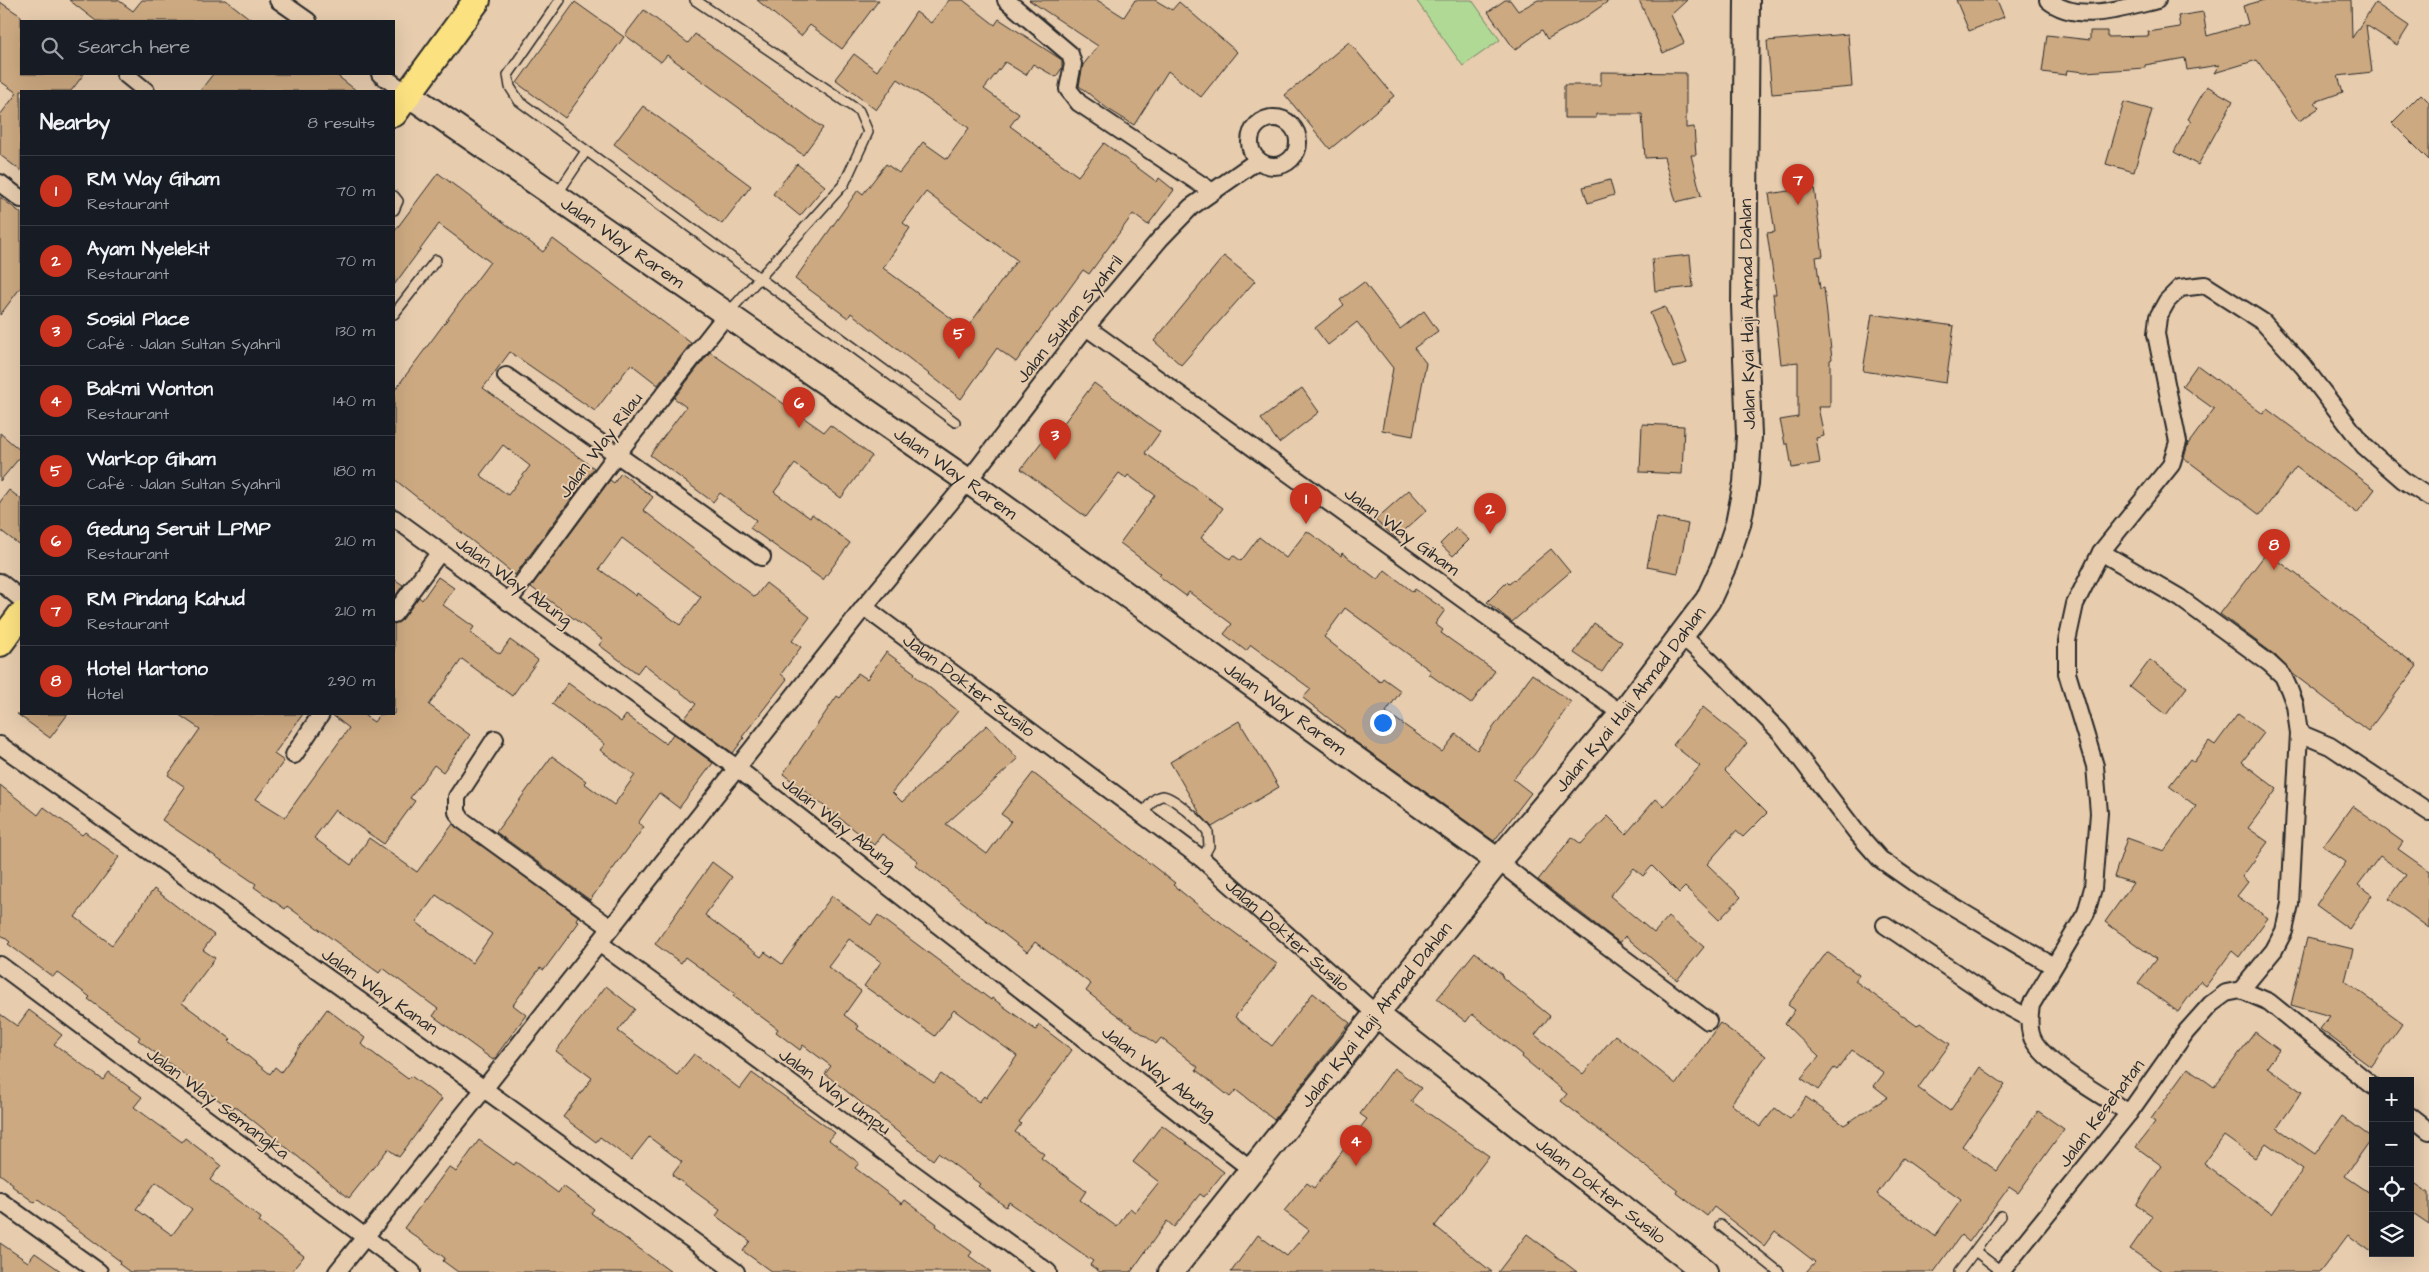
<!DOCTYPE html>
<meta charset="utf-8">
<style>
body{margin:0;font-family:"Architects Daughter",sans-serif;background:#242831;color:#f1f3f6}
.controls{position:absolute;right:15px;bottom:15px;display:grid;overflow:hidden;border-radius:0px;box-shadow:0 5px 20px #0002}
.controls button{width:45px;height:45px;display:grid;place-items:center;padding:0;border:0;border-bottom:1px solid #363941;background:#171b24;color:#f1f3f6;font:25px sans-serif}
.you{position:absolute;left:1382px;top:722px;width:18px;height:18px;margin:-12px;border:4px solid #fff;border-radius:50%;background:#1a73e8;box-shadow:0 0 0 8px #1a73e833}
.badge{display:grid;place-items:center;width:32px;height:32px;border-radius:50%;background:#c8321e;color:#fff;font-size:16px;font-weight:700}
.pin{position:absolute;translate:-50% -41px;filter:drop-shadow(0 1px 2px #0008)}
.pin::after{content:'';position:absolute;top:26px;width:18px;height:15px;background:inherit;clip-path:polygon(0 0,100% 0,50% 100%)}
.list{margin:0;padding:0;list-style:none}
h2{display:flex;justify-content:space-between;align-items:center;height:65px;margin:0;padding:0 20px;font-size:21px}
h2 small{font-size:16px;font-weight:400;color:#9ea1a6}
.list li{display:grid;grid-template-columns:32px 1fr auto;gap:15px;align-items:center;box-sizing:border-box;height:70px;padding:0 20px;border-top:1px solid #363941}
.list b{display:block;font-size:19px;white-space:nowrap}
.list p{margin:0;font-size:16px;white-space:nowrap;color:#9ea1a6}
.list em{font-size:16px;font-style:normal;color:#9ea1a6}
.icon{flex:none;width:28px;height:28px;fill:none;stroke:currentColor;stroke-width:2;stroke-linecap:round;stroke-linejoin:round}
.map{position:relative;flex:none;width:2429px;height:1272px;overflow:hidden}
.search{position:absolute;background:#171b24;box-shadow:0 5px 20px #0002;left:20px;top:20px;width:375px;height:55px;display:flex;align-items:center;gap:12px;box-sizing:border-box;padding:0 18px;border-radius:0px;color:#9ea1a6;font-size:19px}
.panel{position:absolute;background:#171b24;box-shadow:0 5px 20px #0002;left:20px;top:90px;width:375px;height:625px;border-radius:0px}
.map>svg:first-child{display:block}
.green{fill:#b0d996;stroke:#6e8260}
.building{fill:#cca981;stroke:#2b2b2b;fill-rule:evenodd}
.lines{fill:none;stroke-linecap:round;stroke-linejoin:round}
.lane-casing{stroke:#2b2b2b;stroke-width:12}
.street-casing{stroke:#2b2b2b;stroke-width:20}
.secondary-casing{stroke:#2b2b2b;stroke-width:28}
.primary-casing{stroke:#2b2b2b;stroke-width:30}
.lane{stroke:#e7ccae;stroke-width:9}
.street{stroke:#e7ccae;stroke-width:16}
.secondary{stroke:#e7ccae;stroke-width:24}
.primary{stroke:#fbe180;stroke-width:26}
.labels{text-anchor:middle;stroke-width:4;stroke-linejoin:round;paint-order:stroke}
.street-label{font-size:18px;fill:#2b2b2b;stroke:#e7ccae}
</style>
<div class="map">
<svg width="2429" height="1272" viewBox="0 0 2429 1272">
<rect width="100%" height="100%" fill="#e7ccae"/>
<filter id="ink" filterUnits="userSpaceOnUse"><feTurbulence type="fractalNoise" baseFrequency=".02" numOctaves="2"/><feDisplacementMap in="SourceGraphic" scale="10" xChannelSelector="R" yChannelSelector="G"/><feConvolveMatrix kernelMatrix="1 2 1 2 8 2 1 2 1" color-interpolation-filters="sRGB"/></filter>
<g filter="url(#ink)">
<path class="green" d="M1416 0H1472L1500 40 1463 66Z"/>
<path class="building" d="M69 0H118L133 11 142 0H226L253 21H96Z
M757 0H879L842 49 810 25 801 36Z
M949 0H963L995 25 999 19 1062 60V68L1056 77 1033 64 1026 75 1005 62 984 89 1019 114 1010 126 1078 176 1104 143 1157 182 1159 178 1174 190 1148 225 1133 214 1089 274 1083 270 1016 362 997 348 961 399 851 313 848 318 795 279 858 190 863 194 886 164 899 173 923 142 947 159 969 128 898 79 876 110 835 79 854 54 877 71 916 12 931 23ZM926 192 1017 260 966 329 883 268 910 228 903 223Z
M1029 0H1097L1124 17 1135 0H1155L1172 10 1179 2 1237 52 1201 97 1168 71 1134 125 1108 109 1079 86 1083 65 1098 46Z
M1505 0H1510L1518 11 1538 0H1610L1583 19 1547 39 1542 30 1515 50 1488 12Z
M1639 0H1687L1671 15 1684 43 1663 53Z
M1956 0H1997L2004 17 1969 31Z
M2264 0H2351L2352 38 2375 3 2409 26 2397 45 2366 25 2372 72 2338 76 2343 92 2315 102 2319 108 2299 121 2257 60 2214 73 2219 65 2187 70 2185 58 2145 65V68L2085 72 2067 70 2066 75 2042 72 2047 35 2090 40V31H2107V37L2149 36 2148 32 2180 27 2178 16 2203 12 2207 36 2248 24 2243 6Z
M0 2 21 16V74H84L71 91H21V171L0 155V115L17 93 0 81Z
M575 2 624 37 565 118 517 83Z
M644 10 688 43 695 34 823 128 803 155 667 55 661 62 625 35Z
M1848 34 1852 87 1772 94 1767 41Z
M1349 42 1394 96 1330 149 1285 95Z
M1601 72 1686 73V128L1694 127 1696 155H1691L1701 196 1676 202 1664 157 1645 158 1642 114H1596V118H1564V85H1601Z
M213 74H335L357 91H200Z
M2207 86 2233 101 2198 165 2174 152 2191 121 2188 119Z
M2421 94 2429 102V160L2392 123Z
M2124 102 2152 110 2134 172 2106 164Z
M643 106 751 186 722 224 614 144Z
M797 164 825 186 800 216 773 194Z
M438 173 543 252 553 239 691 343 658 385 631 364 595 411 510 352 483 388 594 468 515 575 394 479V391L490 262 439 224 394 285V232ZM503 445 530 466 508 495 480 475Z
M1610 180 1614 195 1588 203 1583 187Z
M1814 187 1823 256 1816 257 1820 289 1824 288 1832 359 1830 360V407H1818L1824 436 1816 438 1820 463 1792 468 1788 444H1785L1780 420 1798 417V362L1781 364 1773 294H1776L1767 233 1775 232 1769 194Z
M0 197 21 213V287L0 315Z
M1690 255 1693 287 1655 291 1652 259Z
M1224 256 1255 281 1181 365 1154 341Z
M1364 282 1400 329 1424 311 1438 331 1414 348 1426 363 1413 436 1382 430 1393 368 1357 322 1328 345 1315 328 1344 305 1340 300Z
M1665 307 1687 363 1673 368 1650 313Z
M1872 314 1954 326 1946 383 1863 371Z
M710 352 824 432 830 425 872 456 841 498 795 464 774 492 810 518 812 514 850 543 823 580 750 528 756 520 720 493 713 502 650 455 686 407 674 398Z
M2197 365 2263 414 2267 409 2375 489 2357 513 2296 467 2260 515 2184 458 2188 444 2214 409 2182 386Z
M1094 383 1160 432 1145 453 1223 508 1201 538 1230 559 1233 555 1241 561 1259 537 1286 558 1307 531 1341 556 1342 553 1378 580 1385 570 1413 592 1415 589 1445 610 1435 624 1443 630 1441 633 1495 671 1471 704 1429 674 1431 671 1345 608 1324 637 1380 682 1383 678 1401 691 1386 712 1442 752 1456 734 1477 750 1532 674 1571 702 1534 755 1513 779 1531 793 1494 841 1343 733 1345 731 1303 698 1311 689 1251 645 1246 651 1224 634 1232 624 1189 592 1186 596 1159 576 1161 574 1120 543 1155 495 1128 475 1126 478 1119 473 1086 517 1021 469 1049 432 1054 436Z
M1302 388 1319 412 1279 443 1261 419Z
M1642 424 1684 426 1682 474 1640 472Z
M0 433 21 451V456L0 481Z
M621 473 653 497 643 510 755 597 766 583 810 617 792 641 801 647 781 674 787 679 742 737 744 738 733 753 685 718 696 704 644 664 637 673 599 645 603 640 531 587 610 480 614 483ZM622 538 701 597 680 625 637 593 636 596 599 569Z
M9 490 21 499V546L0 530V502Z
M1409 490 1427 510 1396 538 1375 520Z
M1657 517 1688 524 1678 573 1647 567Z
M1456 528 1469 540 1453 556 1440 544Z
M1551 549 1570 572 1512 622 1487 602 1507 582 1509 584Z
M2267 552 2417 666 2368 731 2293 674 2275 655 2220 614Z
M438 577 454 588 443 605 474 627 470 633 500 654 510 640 538 660 512 696 462 659 429 705 470 735 443 772 434 765 410 798 415 801 384 844 335 810 314 838 351 865 369 838 417 872 453 824 578 916 576 920 579 922 544 970 540 968 513 1005 526 1015 493 1060 433 1016 438 1009 383 968 379 973 287 906 285 909 254 887 256 884 162 820 185 787 168 775 200 729 178 714H303L274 754 284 761 256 799 285 817 349 728 331 714H362L374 722 380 714H394V624L402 620 419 597 422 600ZM436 895 492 934 472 963 416 922Z
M394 579 403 585 394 598Z
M1594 623 1622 642 1602 672 1574 653Z
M886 652 915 673 914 675 958 711 892 792 902 802 987 725 1018 759 946 824 987 854 1011 821 1001 814 1033 773 1175 883 1173 885 1204 910 1277 964 1235 1017 1272 1046 1313 993 1350 1023 1274 1120 1236 1090 1230 1097 1196 1070 1198 1067 1161 1038 1156 1044 1113 1012 1086 991 1091 984 1035 942 1027 952 915 865 918 861 882 834 874 845 783 774 837 696 840 698 858 673 867 679Z
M2150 660 2187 687 2166 715 2130 687Z
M568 683 621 722 626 715 666 744 673 734 713 763 679 808 659 793 638 823 644 827 590 900 496 832 552 756 586 781 584 783 614 805 635 775 600 750 605 744 552 704Z
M1703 707 1747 743 1725 771 1767 813 1743 837 1736 831 1707 864 1741 897 1719 920 1685 887 1679 893 1652 866 1643 876 1634 868 1610 896 1654 933 1668 917 1704 947 1677 980 1625 936 1620 943 1538 880 1572 837 1581 844 1608 816 1626 834 1656 799 1664 806 1700 766 1673 745Z
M17 714H68L50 738Z
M2238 714 2264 733 2242 762 2277 789 2248 828 2268 842 2242 877 2248 882 2237 896 2268 918 2239 957 2232 951 2206 986 2200 981 2178 1012 2138 983 2156 959 2105 922 2133 883 2114 877 2127 838 2164 851 2196 806 2169 786 2190 759 2194 762 2209 741 2215 745Z
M1239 721 1279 787 1212 827 1201 815 1170 762Z
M0 785 38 815 44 807 82 835 85 832 119 857 75 917 112 945 154 889 214 935 203 950 215 958 182 1003 231 1039 229 1041 270 1074 275 1067 281 1072 327 1009 365 1038 361 1044 408 1079 411 1076 442 1099 399 1157 388 1149 349 1198 235 1106 232 1110 138 1040 140 1037 88 999 90 997 57 972 53 977 8 944 10 942 0 934Z
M2352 806 2403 842 2398 849 2429 871V928L2389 899 2406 875 2380 856 2358 885 2372 895 2349 929 2316 905 2346 862 2323 846Z
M712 862 732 877 705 915 761 957 765 952 782 964 832 896 871 925 878 915 991 1000 992 998 1036 1030 1039 1025 1072 1050 1019 1122 1021 1124 1015 1132 1044 1154 1041 1158 1086 1191 1080 1200 1117 1227 1130 1208 1135 1212 1159 1182 1133 1162 1162 1125 1224 1172 1204 1197 1200 1194 1174 1227 1167 1221 1131 1272H1100L1090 1265 1093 1261 1009 1202 1006 1207 978 1186 980 1184 938 1153 933 1160 825 1074 831 1066 803 1045 800 1050 776 1032 778 1029 733 996 735 993 685 957 681 963 655 944ZM849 939 881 962 864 986 935 1036 954 1010 1017 1056 986 1098 984 1096 979 1102 941 1074 934 1083 857 1029 859 1026 844 1015 861 991 828 967Z
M2307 938 2353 949 2345 981 2403 1023 2371 1067 2320 1029 2330 1016 2291 1005Z
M1475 952 1503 975 1502 977 1550 1016 1535 1035 1583 1074 1615 1035 1676 1084 1720 1023 1766 1056 1731 1104 1760 1127 1775 1108 1790 1119 1806 1097 1844 1125 1888 1097 1874 1086 1884 1073 1852 1050 1837 1070 1834 1068 1818 1090 1801 1078 1819 1057 1785 1024 1795 1010 1788 1005 1827 952 1859 975 1855 981 1917 1026 1920 1023 1950 1044 1918 1088 1950 1111 1980 1067 2005 1085 1962 1146 1997 1171 2038 1111 2064 1129 2018 1193 2009 1187 1969 1242 1961 1235 1934 1272H1806L1815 1262 1775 1231 1764 1246 1714 1207 1707 1216 1677 1193 1678 1191 1561 1101 1567 1094 1522 1057 1523 1055 1472 1014 1466 1022 1437 999ZM1903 1158 1961 1200 1935 1236 1877 1194Z
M606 986 635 1009 618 1031 677 1075 694 1054 740 1089 752 1073 835 1133 829 1140 859 1163 855 1168 902 1204 905 1200 937 1224 936 1226 972 1252 969 1256 991 1272H772L743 1251 750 1241 716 1216 720 1210 672 1175 682 1162 649 1137 631 1160 600 1137 596 1142 563 1117 592 1078 556 1051Z
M29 1010 62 1035 54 1044 103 1080 109 1072 142 1097 134 1107 182 1142 185 1138 221 1165 210 1180 261 1218 259 1222 304 1256 291 1272H130L119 1264 120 1261 38 1200 35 1203 12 1186 13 1184 0 1174V1014L17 1026ZM156 1182 192 1209 172 1235 136 1209Z
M2255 1032 2279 1050 2267 1067 2302 1092 2277 1128 2315 1154 2342 1116 2372 1138 2345 1176 2373 1195V1253L2348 1235 2320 1272H2163L2130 1249 2153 1216 2136 1205 2162 1166 2136 1147 2155 1122 2151 1119 2188 1068 2214 1087ZM2224 1136 2255 1158 2266 1143 2303 1169 2272 1214 2204 1164Z
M1394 1068 1421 1088 1411 1101 1489 1156 1435 1226 1492 1272H1231L1258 1235 1287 1256 1309 1230 1284 1211 1307 1183 1314 1188 1367 1119 1360 1114Z
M479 1140 514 1165 516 1162 558 1193 563 1186 594 1209 591 1213 671 1272H458L443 1261 445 1258 404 1228 449 1167 456 1172Z
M2410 1180 2429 1193V1224L2410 1211Z
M1527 1234 1577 1272H1498Z
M0 1243 28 1262 35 1253 62 1272H0Z"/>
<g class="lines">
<defs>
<path id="lane" d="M560 0 508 75 510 87 519 101 955 422
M695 0 859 111 868 132 844 184 728 313
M394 196 398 201 394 210
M556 196 586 151
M394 314 436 260
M1142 815C1147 809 1153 797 1162 796 1172 795 1203 824 1208 832L1209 846 1202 859
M1720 1225 1779 1272
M1975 1251 2001 1271
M1959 1272 2001 1216"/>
<g id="street">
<path d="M278 0 308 21"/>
<path d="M1006 0 1070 54 1073 64 1068 89 1079 103 1211 191"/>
<path d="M2048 0C2077 24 2124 8 2157 0"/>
<path d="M125 74 146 91"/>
<path d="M380 74 408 94"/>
<circle cx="1274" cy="142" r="24"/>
<path d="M0 183 21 199"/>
<path d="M1086 327 1622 714"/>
<path d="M506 376 762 557"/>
<path d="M394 518 738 769 1252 1170"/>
<path d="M2101 552 2180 598 2269 663 2283 676 2289 689 2295 705 2299 733 2290 904 2284 931 2274 950 2241 990"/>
<path d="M0 582 21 599"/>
<path d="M508 602 617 454 727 314"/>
<path id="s1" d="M864 607 1202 859 1376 1014"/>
<path d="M394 614 440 552"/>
<path d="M1682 636 1710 661 1780 732 1857 833 1880 859 1920 887 2053 966"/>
<path d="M2299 733 2330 746 2429 812"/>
<path d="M495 739 457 797V812L462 820 611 928"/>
<path d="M0 745 484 1089 736 1272"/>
<path d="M294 755 321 714"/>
<path d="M1498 861 1570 918 1708 1021"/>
<path d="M1885 925 1999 1002 2029 1018"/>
<path d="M599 943 1048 1272"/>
<path d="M0 965 412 1272"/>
<path d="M2241 990 2269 1002 2373 1086"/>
<path d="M2129 1113C2103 1096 2052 1068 2035 1043 2028 1033 2029 1017 2031 1005L2086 913 2093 888 2099 813 2095 766 2067 673V641L2075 604 2101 552 2171 465 2178 442 2156 334 2158 317 2167 301 2180 288 2205 285 2263 322 2303 366 2364 446 2403 480 2429 497"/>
<path d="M2410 1116 2429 1131"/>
<path d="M0 1201 99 1272"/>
<path d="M337 1272 484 1089 864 607 968 481 1086 327 1160 239 1191 207 1258 160"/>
<path d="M2001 1272 2129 1113 2186 1032 2211 1004 2226 993 2241 990"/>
</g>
<g id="secondary">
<path id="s2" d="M408 94 968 481 1498 861"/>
<path id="s3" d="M1376 1014 1705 1272"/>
<path id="s4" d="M1171 1272 1498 861 1622 714 1708 600 1724 565 1738 524 1746 483 1749 436 1744 305 1747 0"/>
</g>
<path id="primary" d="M394 113 477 0
M0 643 21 615"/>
</defs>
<use href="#lane" class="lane-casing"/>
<use href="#street" class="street-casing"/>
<use href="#secondary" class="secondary-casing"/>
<use href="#primary" class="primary-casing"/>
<use href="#lane" class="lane"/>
<use href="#street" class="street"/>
<use href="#secondary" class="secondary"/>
<use href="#primary" class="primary"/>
</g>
</g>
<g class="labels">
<g class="street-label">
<text dy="6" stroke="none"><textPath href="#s2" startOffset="261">Jalan Way Rarem</textPath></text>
<text transform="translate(1747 314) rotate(-91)" y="6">Jalan Kyai Haji Ahmad Dahlan</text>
<text transform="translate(1069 319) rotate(-51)" y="6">Jalan Sultan Syahril</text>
<text transform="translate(600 445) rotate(-53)" y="6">Jalan Way Rilau</text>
<text dy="6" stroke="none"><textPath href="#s2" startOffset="666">Jalan Way Rarem</textPath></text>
<text transform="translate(1402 531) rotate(36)" y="6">Jalan Way Giham</text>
<text transform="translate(514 581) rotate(36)" y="6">Jalan Way Abung</text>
<text dy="6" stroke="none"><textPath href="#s1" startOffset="131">Jalan Dokter Susilo</textPath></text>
<text dy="6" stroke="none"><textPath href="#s4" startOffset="734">Jalan Kyai Haji Ahmad Dahlan</textPath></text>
<text dy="6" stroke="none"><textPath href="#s2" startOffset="1071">Jalan Way Rarem</textPath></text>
<text transform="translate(839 823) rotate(38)" y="6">Jalan Way Abung</text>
<text dy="6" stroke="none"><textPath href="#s1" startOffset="536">Jalan Dokter Susilo</textPath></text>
<text transform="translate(380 991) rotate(35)" y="6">Jalan Way Kanan</text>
<text dy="6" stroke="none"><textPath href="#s4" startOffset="329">Jalan Kyai Haji Ahmad Dahlan</textPath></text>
<text transform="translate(1159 1072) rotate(38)" y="6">Jalan Way Abung</text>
<text transform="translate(835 1091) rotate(36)" y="6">Jalan Way Umpu</text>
<text transform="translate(218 1103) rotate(37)" y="6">Jalan Way Semangka</text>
<text transform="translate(2101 1113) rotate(-53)" y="6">Jalan Kesehatan</text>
<text dy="6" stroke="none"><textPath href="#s3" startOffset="286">Jalan Dokter Susilo</textPath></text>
</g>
</g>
</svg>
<div class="controls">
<button>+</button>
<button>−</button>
<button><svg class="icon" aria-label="locate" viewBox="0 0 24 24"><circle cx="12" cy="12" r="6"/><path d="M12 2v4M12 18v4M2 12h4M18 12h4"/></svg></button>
<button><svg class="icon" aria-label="layers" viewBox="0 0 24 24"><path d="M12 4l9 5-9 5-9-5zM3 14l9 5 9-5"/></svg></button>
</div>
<div class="you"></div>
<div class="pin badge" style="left:1306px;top:524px">1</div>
<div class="pin badge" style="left:1490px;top:534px">2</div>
<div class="pin badge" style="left:1055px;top:460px">3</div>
<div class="pin badge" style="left:1356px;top:1166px">4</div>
<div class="pin badge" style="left:959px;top:359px">5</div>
<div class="pin badge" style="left:799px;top:428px">6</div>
<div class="pin badge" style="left:1798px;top:205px">7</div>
<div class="pin badge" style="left:2274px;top:570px">8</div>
<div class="search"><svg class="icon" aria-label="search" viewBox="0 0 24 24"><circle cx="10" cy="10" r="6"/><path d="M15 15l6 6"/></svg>Search here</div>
<section class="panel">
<h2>Nearby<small>8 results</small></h2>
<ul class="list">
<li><span class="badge">1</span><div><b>RM Way Giham</b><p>Restaurant</p></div><em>70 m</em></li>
<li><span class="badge">2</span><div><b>Ayam Nyelekit</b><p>Restaurant</p></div><em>70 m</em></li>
<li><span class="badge">3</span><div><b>Sosial Place</b><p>Café · Jalan Sultan Syahril</p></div><em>130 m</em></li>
<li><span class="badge">4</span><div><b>Bakmi Wonton</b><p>Restaurant</p></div><em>140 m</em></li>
<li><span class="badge">5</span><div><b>Warkop Giham</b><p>Café · Jalan Sultan Syahril</p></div><em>180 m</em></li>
<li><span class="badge">6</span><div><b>Gedung Seruit LPMP</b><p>Restaurant</p></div><em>210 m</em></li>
<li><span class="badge">7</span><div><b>RM Pindang Kahud</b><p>Restaurant</p></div><em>210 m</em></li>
<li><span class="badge">8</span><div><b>Hotel Hartono</b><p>Hotel</p></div><em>290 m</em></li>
</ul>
</section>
</div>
